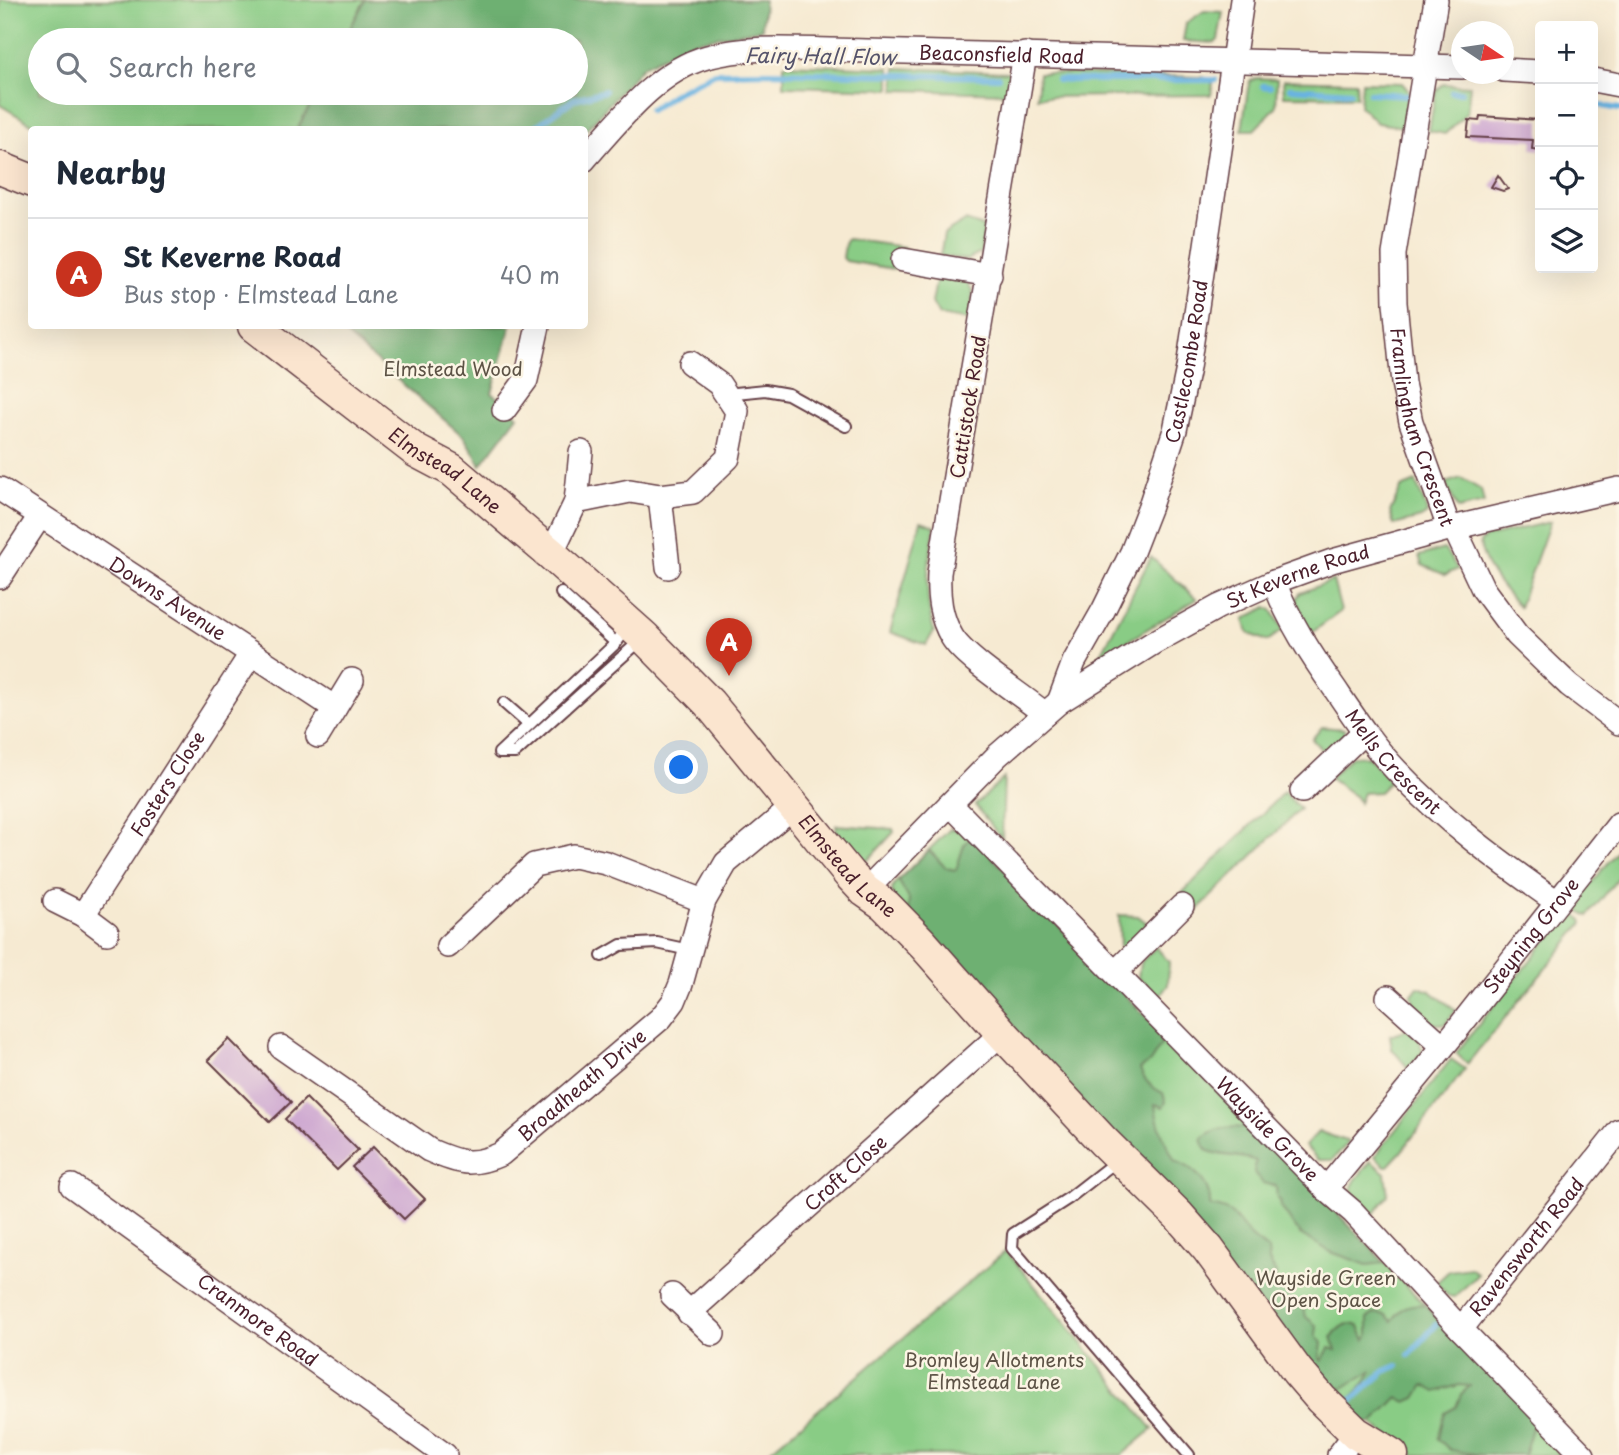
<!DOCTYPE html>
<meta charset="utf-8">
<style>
body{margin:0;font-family:"Playpen Sans",sans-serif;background:#f2f2f3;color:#1f2937}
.controls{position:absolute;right:21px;top:21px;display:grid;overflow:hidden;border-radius:7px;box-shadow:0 7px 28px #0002}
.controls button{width:63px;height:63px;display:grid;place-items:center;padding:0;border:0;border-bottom:2px solid #e0e1e3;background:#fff;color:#1f2937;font:35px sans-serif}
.compass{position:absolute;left:1451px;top:21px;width:63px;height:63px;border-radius:50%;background:#fff;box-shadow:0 7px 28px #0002;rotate:103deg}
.you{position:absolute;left:682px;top:768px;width:24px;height:24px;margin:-18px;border:5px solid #fff;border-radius:50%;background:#1a73e8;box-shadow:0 0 0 10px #1a73e833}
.badge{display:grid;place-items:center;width:46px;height:46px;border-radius:50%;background:#c8321e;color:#fff;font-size:23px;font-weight:700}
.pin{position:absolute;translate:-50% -58px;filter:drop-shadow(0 2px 4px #0008)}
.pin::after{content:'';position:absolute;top:37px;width:24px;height:21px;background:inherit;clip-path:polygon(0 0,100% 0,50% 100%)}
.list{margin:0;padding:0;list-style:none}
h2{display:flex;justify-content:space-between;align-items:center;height:91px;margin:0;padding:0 28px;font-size:30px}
h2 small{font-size:23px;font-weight:400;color:#747a83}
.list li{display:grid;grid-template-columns:46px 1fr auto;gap:21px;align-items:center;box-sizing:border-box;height:112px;padding:0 28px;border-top:2px solid #e0e1e3}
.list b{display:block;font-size:26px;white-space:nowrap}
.list p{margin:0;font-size:23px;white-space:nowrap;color:#747a83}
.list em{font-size:23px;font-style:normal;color:#747a83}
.icon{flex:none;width:38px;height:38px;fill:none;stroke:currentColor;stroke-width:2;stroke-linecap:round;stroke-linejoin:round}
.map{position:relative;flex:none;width:1619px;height:1455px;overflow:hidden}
.search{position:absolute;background:#fff;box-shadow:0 7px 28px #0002;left:28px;top:28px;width:560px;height:77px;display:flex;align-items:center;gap:18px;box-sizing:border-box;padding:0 24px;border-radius:38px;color:#747a83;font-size:26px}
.panel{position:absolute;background:#fff;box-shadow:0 7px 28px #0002;left:28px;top:126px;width:560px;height:203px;border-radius:7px}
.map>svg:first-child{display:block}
.green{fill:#89cc85;stroke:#6a7658;stroke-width:2}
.forest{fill:#6eb072;stroke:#5c684e;stroke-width:2}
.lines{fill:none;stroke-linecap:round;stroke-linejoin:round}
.stream{stroke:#69b3e1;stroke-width:6}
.building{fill:#cca5d0}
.lane-casing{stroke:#643d44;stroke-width:14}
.street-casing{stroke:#643d44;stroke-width:26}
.secondary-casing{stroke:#643d44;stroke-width:35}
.lane{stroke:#fff;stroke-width:10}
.street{stroke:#fff;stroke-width:23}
.secondary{stroke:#fbe5cf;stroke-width:32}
.labels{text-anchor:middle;stroke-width:5;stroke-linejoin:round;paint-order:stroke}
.street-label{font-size:19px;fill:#4a1f2b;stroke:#fcf5e5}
.park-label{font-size:19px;fill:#5d5346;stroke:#fcf5e5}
.water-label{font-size:21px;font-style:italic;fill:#55536b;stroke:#fcf5e5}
</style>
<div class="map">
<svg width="1619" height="1455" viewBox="0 0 1619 1455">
<rect width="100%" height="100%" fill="#fcf5e5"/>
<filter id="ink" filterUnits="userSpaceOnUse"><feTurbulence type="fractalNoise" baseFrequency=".0143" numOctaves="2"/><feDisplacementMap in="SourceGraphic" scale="14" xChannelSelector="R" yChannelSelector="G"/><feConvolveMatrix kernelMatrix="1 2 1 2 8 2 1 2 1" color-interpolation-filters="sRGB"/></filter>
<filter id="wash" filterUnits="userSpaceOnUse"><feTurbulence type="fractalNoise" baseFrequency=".00686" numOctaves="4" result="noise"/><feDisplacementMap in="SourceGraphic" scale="28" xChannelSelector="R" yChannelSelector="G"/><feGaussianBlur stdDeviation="1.57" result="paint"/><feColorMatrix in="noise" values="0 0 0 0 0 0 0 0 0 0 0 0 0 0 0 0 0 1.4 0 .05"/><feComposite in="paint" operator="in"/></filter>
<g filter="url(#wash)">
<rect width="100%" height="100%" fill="#f6ead2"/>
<path class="green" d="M0 0H365L344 40H40V93H317L297 130 40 129 0 105Z
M1204 11 1223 12 1218 40 1215 43 1183 41 1186 23Z
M784 64 890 68V89L784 86Z
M896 68 1008 72 1012 76 1009 93 895 90Z
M1039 73 1200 77 1207 78 1213 84 1211 95 1037 97Z
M1257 78 1277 79 1276 107 1254 130H1242L1248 88 1250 81Z
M1283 80 1356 82 1357 97 1284 96Z
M1362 82 1402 83 1409 91 1403 127 1377 123 1360 106Z
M1443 84 1470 86 1467 113 1445 134 1429 131 1436 91Z
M965 221 984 227 981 253 967 260 940 256 944 234Z
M848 239 904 247 900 270 846 261 843 258 845 244Z
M937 276 966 280 973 292 970 320 939 315 932 303Z
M1461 478 1481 490 1484 503 1458 509 1445 483Z
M1416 482 1426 508 1427 514 1421 518 1394 525 1390 512 1401 488Z
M921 521 935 526C928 565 923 592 934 631L926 645 890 632Z
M1550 522 1519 607C1503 589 1482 566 1480 542L1486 537Z
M1444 549 1458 569 1445 575 1422 565 1419 556Z
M1151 557 1197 599 1099 658Z
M1333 580 1341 611 1310 634 1296 600 1300 593Z
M1267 607 1272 610 1283 630 1267 641 1248 633 1244 619Z
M1322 727 1344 729 1345 734 1326 755 1312 739Z
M1352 756 1368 757 1390 781 1379 792 1363 793 1359 803 1356 797 1329 778Z
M1004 778 1002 839 975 805Z
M1284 792 1300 809 1196 911 1180 895Z
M836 825 893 829 894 832 868 860 862 861 837 834Z
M950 829 961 830 1318 1193 1447 1328 1572 1455H1414L1378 1429 1360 1412 893 897 892 889 895 883Z
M1619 849V877L1588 916 1575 908V904Z
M1572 911 1582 920 1583 923 1467 1064 1456 1053 1569 912Z
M1119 915 1138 916 1148 924 1126 949H1120Z
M1156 947 1169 962 1168 985 1159 997 1138 977 1140 963Z
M1418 987 1430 991 1456 1010 1445 1024H1431L1413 1009V998L1411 996Z
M1408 1029 1419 1039 1423 1052 1409 1069 1392 1049 1390 1035Z
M1451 1059 1465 1069 1400 1153 1388 1166H1385L1375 1156Z
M1319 1131 1323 1133 1349 1142 1332 1160H1318L1305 1146Z
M1371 1161 1385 1173 1388 1195 1372 1216C1344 1189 1346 1191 1371 1161Z
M1006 1251 1153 1429 1122 1455H765Z
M1471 1268 1478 1274 1455 1297 1448 1296 1436 1283 1449 1271Z"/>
<path class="forest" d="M365 0H764L762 29 695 41 643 66 585 131 297 129 317 93H576V40H344Z
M336 326H511L492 393 518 416 481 465 464 437Z
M972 836 1157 1028 1161 1045 1150 1062 1140 1069C1144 1081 1152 1088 1163 1093L1166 1102 1163 1107 1155 1104C1157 1125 1165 1142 1175 1161 1194 1167 1212 1185 1210 1206 1233 1211 1232 1213 1246 1231 1252 1239 1261 1244 1268 1250L1269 1261 1276 1273V1284C1285 1286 1291 1290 1290 1300L1296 1308 1301 1306 1304 1308 1306 1317 1317 1326 1316 1335 1322 1343 1320 1358 1322 1361 1329 1348 1336 1350 1332 1337C1338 1327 1347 1321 1359 1326L1365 1340 1368 1336V1318L1375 1313 1386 1315 1392 1321C1402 1307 1408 1303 1425 1305L1535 1418 1524 1455H1481L1450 1450 1438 1439 1445 1413 1456 1407 1461 1394 1470 1386 1459 1385 1436 1392 1424 1385 1416 1398 1407 1402 1397 1398 1372 1423H1365L1351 1408 1349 1400 1366 1382 1371 1371 1340 1390H1333L908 916 909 899 898 880 929 850 946 868 956 870 964 845Z
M1250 1122 1385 1263 1367 1265 1331 1252 1300 1234 1281 1207 1280 1200 1277 1199 1276 1186 1263 1183 1254 1173 1256 1161C1240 1155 1221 1157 1206 1150L1202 1139C1212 1127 1231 1126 1245 1128Z"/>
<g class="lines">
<path class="stream" d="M1058 80H1215
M1263 86 1270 87
M1290 88 1350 92
M1452 92H1461
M1370 93 1407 95
M1602 106 1619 109
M650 110 675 93 715 73 763 72 998 77
M531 130 574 99 605 91
M1409 1355 1436 1325
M1353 1399 1385 1371 1397 1366"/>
</g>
<g id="blocks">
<path class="building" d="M1480 116 1540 120V150L1532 149 1533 140 1467 137 1469 120 1479 121Z
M1498 175 1508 189 1503 191 1491 187Z
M229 1039 291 1102 270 1122 208 1060Z
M306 1098 358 1150 337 1170 285 1119Z
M373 1147 425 1199 404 1219 352 1167Z"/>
</g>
</g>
<g filter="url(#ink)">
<use href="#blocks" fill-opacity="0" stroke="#643d44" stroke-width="2"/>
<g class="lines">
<defs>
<path id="lane" d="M726 394 765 390 788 394 846 426
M561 593 616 643
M504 703 528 724
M499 753H515L642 639
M499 753 616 643 628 626
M602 956 621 945 657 943 689 950
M1119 1159 1069 1198 1013 1234 1012 1248 1189 1455"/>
<g id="street">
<path id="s1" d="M1436 0 1394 254 1395 303 1403 383 1411 422 1447 522 1458 536 1483 589 1517 635 1548 665 1569 685 1619 723"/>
<path d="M1025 54 939 573C938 596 940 617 952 637 965 659 1022 695 1045 714"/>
<path d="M1504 70 1540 72"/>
<path d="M1593 80 1619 85"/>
<path id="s2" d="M584 160C618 122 656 71 707 57 748 46 790 49 831 50L1462 67"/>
<path d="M903 260 990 275"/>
<path d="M504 410 526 380 538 326"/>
<path id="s3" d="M0 489 335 708"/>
<path d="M660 496 668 567"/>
<path d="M576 502 581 452"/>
<path d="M551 554 576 502 630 491 660 496 693 492 728 458 737 411 719 384 690 363"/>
<path d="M0 577 40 516"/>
<path id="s4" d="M1274 582C1289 621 1311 655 1335 689 1354 717 1373 746 1396 770 1444 821 1500 862 1557 902"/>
<path id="s5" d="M1059 702 1074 662 1103 611 1132 552 1150 506 1175 430 1188 368 1242 0"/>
<path d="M318 736 352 680"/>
<path d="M1302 791 1364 732"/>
<path id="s6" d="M951 805 1326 1189 1353 1212 1457 1325 1583 1455"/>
<path id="s7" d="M865 891 998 755 1059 702 1153 643 1218 607 1274 582 1332 561 1452 528 1619 489"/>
<path d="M55 901 83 915 107 933"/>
<path id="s8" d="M83 915 251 654"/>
<path d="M448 946 534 865 574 856 606 863 704 901"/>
<path d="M1116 972 1182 906"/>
<path d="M1388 997 1443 1046"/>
<path id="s9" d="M281 1047 429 1150C458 1163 472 1167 501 1154L661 1018 674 1001 681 984 704 901 726 863 794 806"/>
<path id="s10" d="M72 1186 445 1455"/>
<path id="s11" d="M1326 1189 1456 1031 1619 824"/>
<path d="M672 1295 713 1334"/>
<path id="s12" d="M689 1313 1002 1033"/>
<path id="s13" d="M1461 1329 1619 1131"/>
<path d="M1339 1455 1356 1433"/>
</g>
<g id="secondary">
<path d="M0 168 32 181"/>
<path id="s14" d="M254 326 416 451 452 470 551 554 644 637 709 703 849 874 865 891 885 905 923 944 1002 1033 1103 1141 1179 1216 1208 1249 1297 1371 1321 1399 1356 1433 1392 1455"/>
</g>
</defs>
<use href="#lane" class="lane-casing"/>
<use href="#street" class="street-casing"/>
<use href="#secondary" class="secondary-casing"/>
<use href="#lane" class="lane"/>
<use href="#street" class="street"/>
<use href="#secondary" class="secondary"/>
</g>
</g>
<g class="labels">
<g class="street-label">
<text dy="7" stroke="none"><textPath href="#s2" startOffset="458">Beaconsfield Road</textPath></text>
<text dy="7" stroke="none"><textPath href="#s5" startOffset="366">Castlecombe Road</textPath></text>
<text transform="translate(968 407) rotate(-81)" y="7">Cattistock Road</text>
<text dy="7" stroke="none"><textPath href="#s1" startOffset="434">Framlingham Crescent</textPath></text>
<text dy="7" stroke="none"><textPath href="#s14" startOffset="240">Elmstead Lane</textPath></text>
<text dy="7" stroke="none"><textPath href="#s7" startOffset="542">St Keverne Road</textPath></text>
<text dy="7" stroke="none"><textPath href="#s3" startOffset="200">Downs Avenue</textPath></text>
<text dy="7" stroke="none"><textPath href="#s4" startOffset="217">Mells Crescent</textPath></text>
<text dy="7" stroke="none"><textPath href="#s8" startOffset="156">Fosters Close</textPath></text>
<text dy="7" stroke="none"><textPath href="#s14" startOffset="807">Elmstead Lane</textPath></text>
<text dy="7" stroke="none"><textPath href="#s11" startOffset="326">Steyning Grove</textPath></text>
<text dy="7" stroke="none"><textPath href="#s9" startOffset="362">Broadheath Drive</textPath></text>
<text dy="7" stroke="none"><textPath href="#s6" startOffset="453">Wayside Grove</textPath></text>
<text dy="7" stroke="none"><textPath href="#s12" startOffset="210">Croft Close</textPath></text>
<text dy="7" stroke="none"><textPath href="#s13" startOffset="105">Ravensworth Road</textPath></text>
<text dy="7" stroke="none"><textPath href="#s10" startOffset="229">Cranmore Road</textPath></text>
</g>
<g class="park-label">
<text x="453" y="376">Elmstead Wood</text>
<text x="1326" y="1285">Wayside Green<tspan x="1326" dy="22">Open Space</tspan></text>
<text x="994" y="1367">Bromley Allotments<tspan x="994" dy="22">Elmstead Lane</tspan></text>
</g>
<g class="water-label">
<text transform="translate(820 57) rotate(1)" y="7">Fairy Hall Flow</text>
</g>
</g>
</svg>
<div class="controls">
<button>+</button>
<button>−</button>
<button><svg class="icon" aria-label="locate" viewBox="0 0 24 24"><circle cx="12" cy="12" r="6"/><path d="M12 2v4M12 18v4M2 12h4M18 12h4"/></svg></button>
<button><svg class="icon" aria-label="layers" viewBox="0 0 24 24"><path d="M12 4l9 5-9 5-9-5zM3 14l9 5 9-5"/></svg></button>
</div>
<svg class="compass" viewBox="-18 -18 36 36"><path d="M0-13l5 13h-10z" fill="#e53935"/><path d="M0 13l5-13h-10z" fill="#747a83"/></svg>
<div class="you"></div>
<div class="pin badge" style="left:729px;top:676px">A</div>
<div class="search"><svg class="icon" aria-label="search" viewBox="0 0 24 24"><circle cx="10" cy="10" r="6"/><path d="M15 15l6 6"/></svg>Search here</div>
<section class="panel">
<h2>Nearby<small></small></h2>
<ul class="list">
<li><span class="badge">A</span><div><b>St Keverne Road</b><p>Bus stop · Elmstead Lane</p></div><em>40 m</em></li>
</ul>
</section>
</div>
